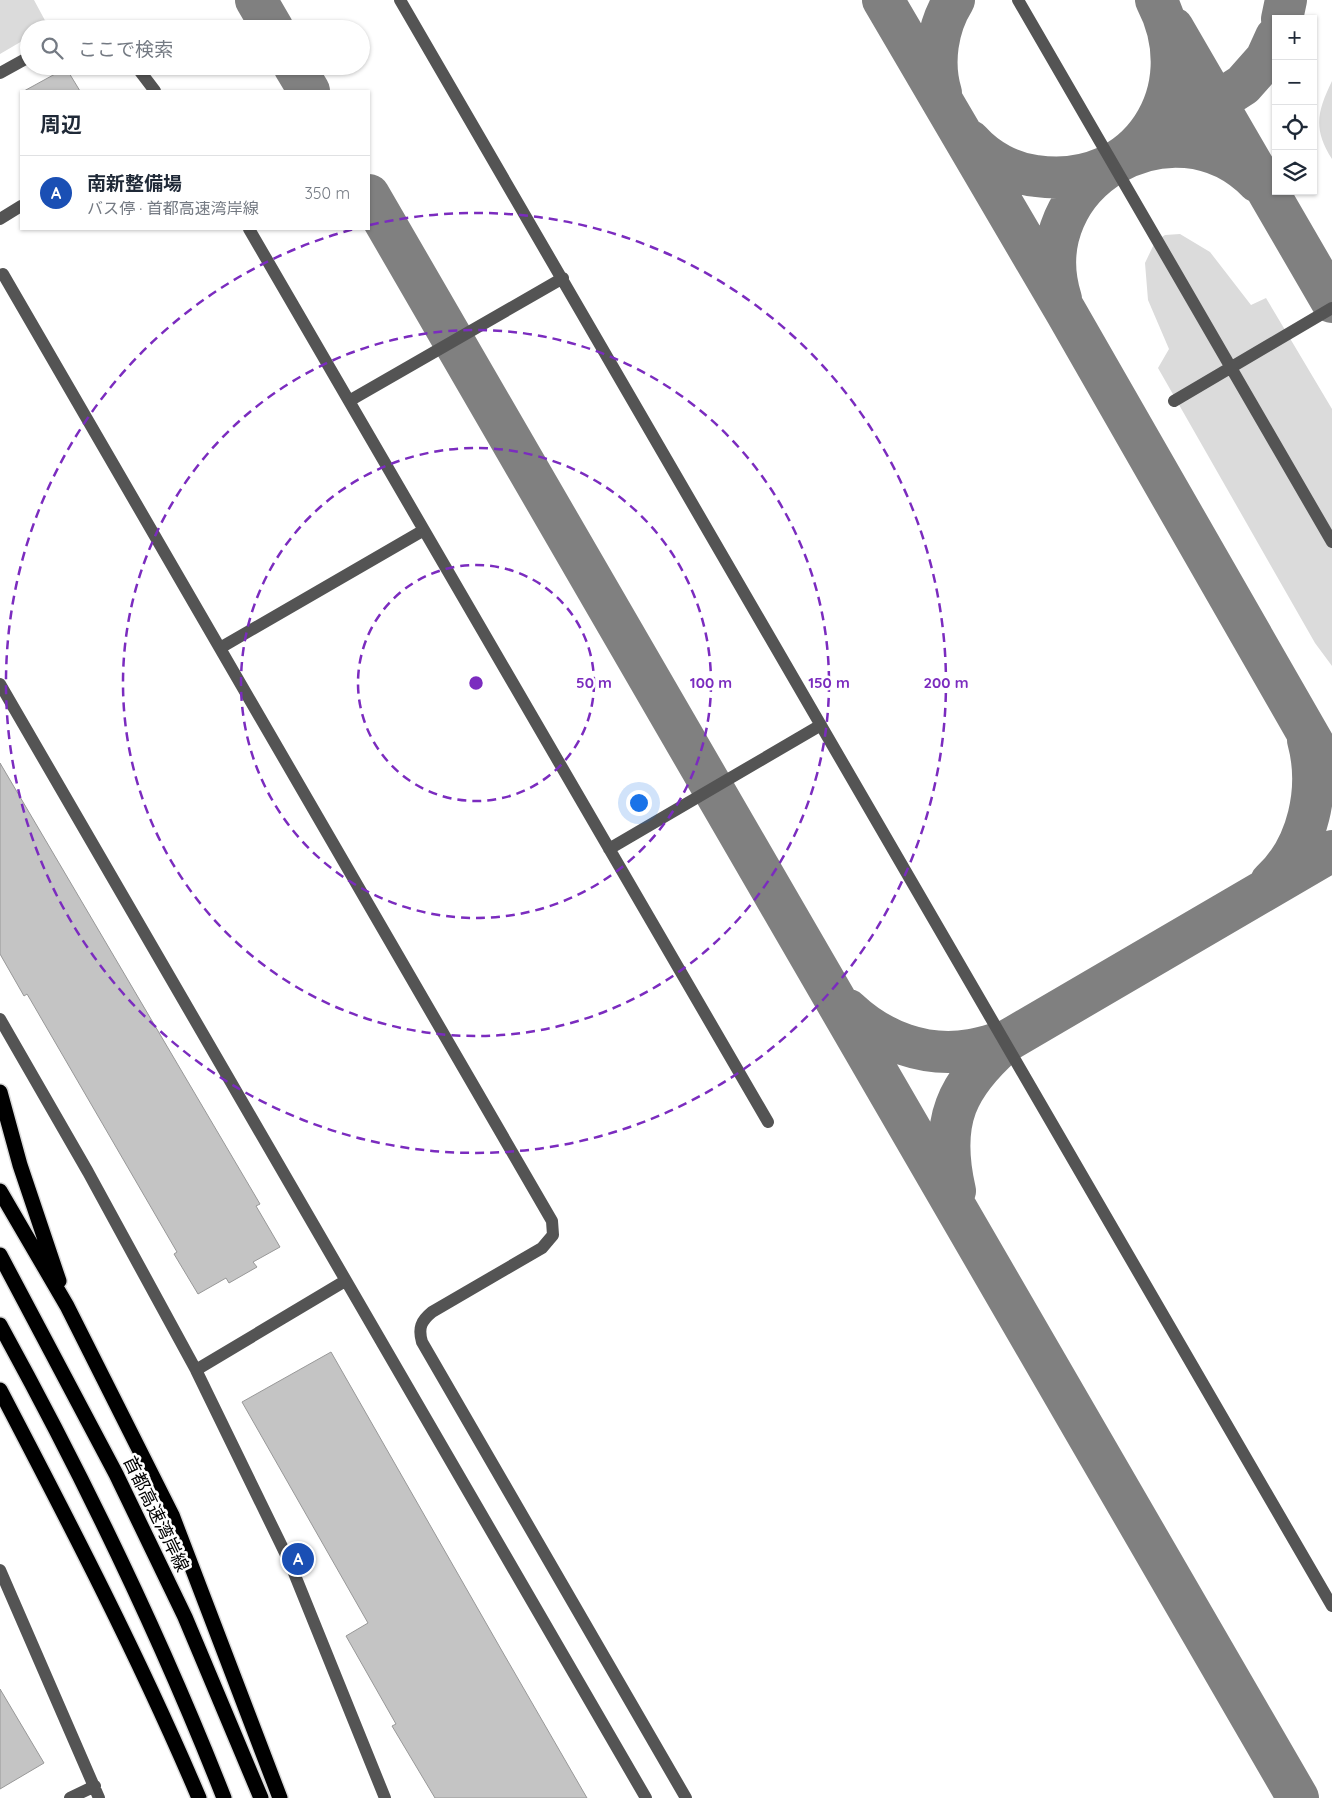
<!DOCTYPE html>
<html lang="ja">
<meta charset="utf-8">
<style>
body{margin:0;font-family:Quicksand,"Noto Sans JP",sans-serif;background:#f2f2f3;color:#1f2937}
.controls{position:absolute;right:15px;top:15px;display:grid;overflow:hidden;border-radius:0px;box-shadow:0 1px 4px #0004}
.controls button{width:45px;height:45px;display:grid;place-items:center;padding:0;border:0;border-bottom:1px solid #e0e1e3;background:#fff;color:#1f2937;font:25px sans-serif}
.you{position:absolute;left:638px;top:802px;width:18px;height:18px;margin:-12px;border:4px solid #fff;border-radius:50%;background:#1a73e8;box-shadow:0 0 0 8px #1a73e833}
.badge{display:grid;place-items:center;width:32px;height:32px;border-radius:50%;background:#000;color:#fff;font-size:16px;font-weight:700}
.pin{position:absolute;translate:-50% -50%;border:2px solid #fff;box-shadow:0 1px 5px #0006}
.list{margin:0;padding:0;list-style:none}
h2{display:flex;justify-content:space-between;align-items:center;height:65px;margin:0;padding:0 20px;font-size:21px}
h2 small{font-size:16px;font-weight:400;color:#747a83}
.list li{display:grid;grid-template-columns:32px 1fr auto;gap:15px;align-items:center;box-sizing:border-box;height:75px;padding:0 20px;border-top:1px solid #e0e1e3}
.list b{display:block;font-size:19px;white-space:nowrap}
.list p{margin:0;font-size:16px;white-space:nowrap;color:#747a83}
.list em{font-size:16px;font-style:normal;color:#747a83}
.icon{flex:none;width:28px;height:28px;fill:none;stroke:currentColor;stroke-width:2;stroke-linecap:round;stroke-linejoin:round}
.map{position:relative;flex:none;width:1332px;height:1798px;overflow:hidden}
.search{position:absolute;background:#fff;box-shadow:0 1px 4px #0004;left:20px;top:20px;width:350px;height:55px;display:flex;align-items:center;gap:12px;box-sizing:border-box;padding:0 18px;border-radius:28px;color:#747a83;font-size:19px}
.panel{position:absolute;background:#fff;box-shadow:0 1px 4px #0004;left:20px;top:90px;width:350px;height:140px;border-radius:0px}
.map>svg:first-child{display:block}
.green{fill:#dbdbdb}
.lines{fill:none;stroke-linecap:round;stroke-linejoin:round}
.taxiway{stroke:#808080;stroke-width:42}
.building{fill:#c4c4c4;stroke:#989898}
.highway-casing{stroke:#dbdbdb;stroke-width:18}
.minor{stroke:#545454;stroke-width:12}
.highway{stroke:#000;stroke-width:15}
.ring{fill:none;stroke:#7b2cbf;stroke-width:2.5;stroke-dasharray:9 6}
.labels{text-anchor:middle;stroke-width:5;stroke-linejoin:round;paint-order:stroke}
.street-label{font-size:18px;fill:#000;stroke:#fff}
.centre{fill:#7b2cbf;stroke:#fff;stroke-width:2.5}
.ring-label{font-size:15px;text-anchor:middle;font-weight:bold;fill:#7b2cbf;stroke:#fff;stroke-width:5;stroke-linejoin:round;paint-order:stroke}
</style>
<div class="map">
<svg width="1332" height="1798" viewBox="0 0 1332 1798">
<rect width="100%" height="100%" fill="#fff"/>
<path class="green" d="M0 0H34L48 26 43 29H29V37L0 54Z
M1332 81V159C1313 129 1317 112 1332 81Z
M1180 234 1210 252 1251 305 1266 298 1332 409V666L1315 643 1158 368 1169 349 1148 300 1145 263 1155 242 1165 235Z"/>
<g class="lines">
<path class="taxiway" d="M256 0 273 29
M883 0 1066 312 1332 776
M1282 19 1286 0
M1173 28 1332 302
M294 66 309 91
M941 93C932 63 937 27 954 0
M1192 118 1243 85 1266 59 1276 37
M970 141C987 160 1011 173 1036 176 1139 191 1203 90 1156 0
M369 195 1298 1798
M1061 299C1024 182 1173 95 1258 182
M1271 882C1309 847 1321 788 1308 740
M848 1010C881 1041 925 1058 971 1050 982 1048 994 1044 1005 1042L1332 851
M955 1191C939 1121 956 1085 1008 1040"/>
</g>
<path class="building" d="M66 68 80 91H24Z
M0 763 260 1204 256 1206 280 1247 253 1262 257 1267 229 1283 226 1278 198 1294 174 1254 177 1252 30 999 27 994 24 996 0 954Z
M331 1352 502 1651 587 1798H435L392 1726 396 1724 346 1636 368 1623 242 1402Z
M0 1689 44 1763 0 1789Z"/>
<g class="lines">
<defs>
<path id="highway" d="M0 1092 20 1165 59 1281
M0 1191 67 1306 172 1515 280 1798
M0 1255 116 1474 185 1617 261 1798
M0 1325C84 1478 160 1635 224 1798
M0 1390C70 1524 140 1659 199 1798"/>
</defs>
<use href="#highway" class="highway-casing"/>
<path class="minor" d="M400 0 1332 1606
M1018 0 1332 542
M79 29H98
M136 66 155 91
M0 73 29 57
M0 219 21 206
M249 229 768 1122
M3 274 552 1221 553 1235 542 1248 432 1312C421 1321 418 1328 422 1342L686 1798
M349 401 563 278
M1174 401 1332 308
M220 648 424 530
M0 684 646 1798
M609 849 821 725
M0 1019 88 1172 196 1370 290 1563 385 1798
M196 1370 345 1281
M0 1570 99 1798
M70 1798 95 1786"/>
<use href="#highway" class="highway"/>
</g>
<g class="ring">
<circle cx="476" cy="683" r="118"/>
<circle cx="476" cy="683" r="235"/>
<circle cx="476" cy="683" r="353"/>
<path d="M370 225A470 470 0 1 1 354 229"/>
</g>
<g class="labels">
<g class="street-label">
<text transform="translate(156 1514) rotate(64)" y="6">首都高速湾岸線</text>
</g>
</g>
<circle cx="476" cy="683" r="8" class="centre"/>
<g class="ring-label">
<text x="594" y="688">50 m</text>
<text x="711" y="688">100 m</text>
<text x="829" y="688">150 m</text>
<text x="946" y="688">200 m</text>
</g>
</svg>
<div class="controls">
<button>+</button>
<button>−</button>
<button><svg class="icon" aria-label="locate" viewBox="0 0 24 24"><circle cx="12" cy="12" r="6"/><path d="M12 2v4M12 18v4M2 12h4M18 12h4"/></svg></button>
<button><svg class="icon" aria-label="layers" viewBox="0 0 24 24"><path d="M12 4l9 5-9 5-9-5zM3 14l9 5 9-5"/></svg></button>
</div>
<div class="you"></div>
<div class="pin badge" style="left:298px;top:1559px;background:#1a4fb4">A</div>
<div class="search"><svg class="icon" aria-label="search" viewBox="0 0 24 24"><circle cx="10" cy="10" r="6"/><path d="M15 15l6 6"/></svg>ここで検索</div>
<section class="panel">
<h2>周辺<small></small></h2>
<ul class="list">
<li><span class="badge" style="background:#1a4fb4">A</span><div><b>南新整備場</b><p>バス停 · 首都高速湾岸線</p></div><em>350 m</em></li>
</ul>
</section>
</div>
